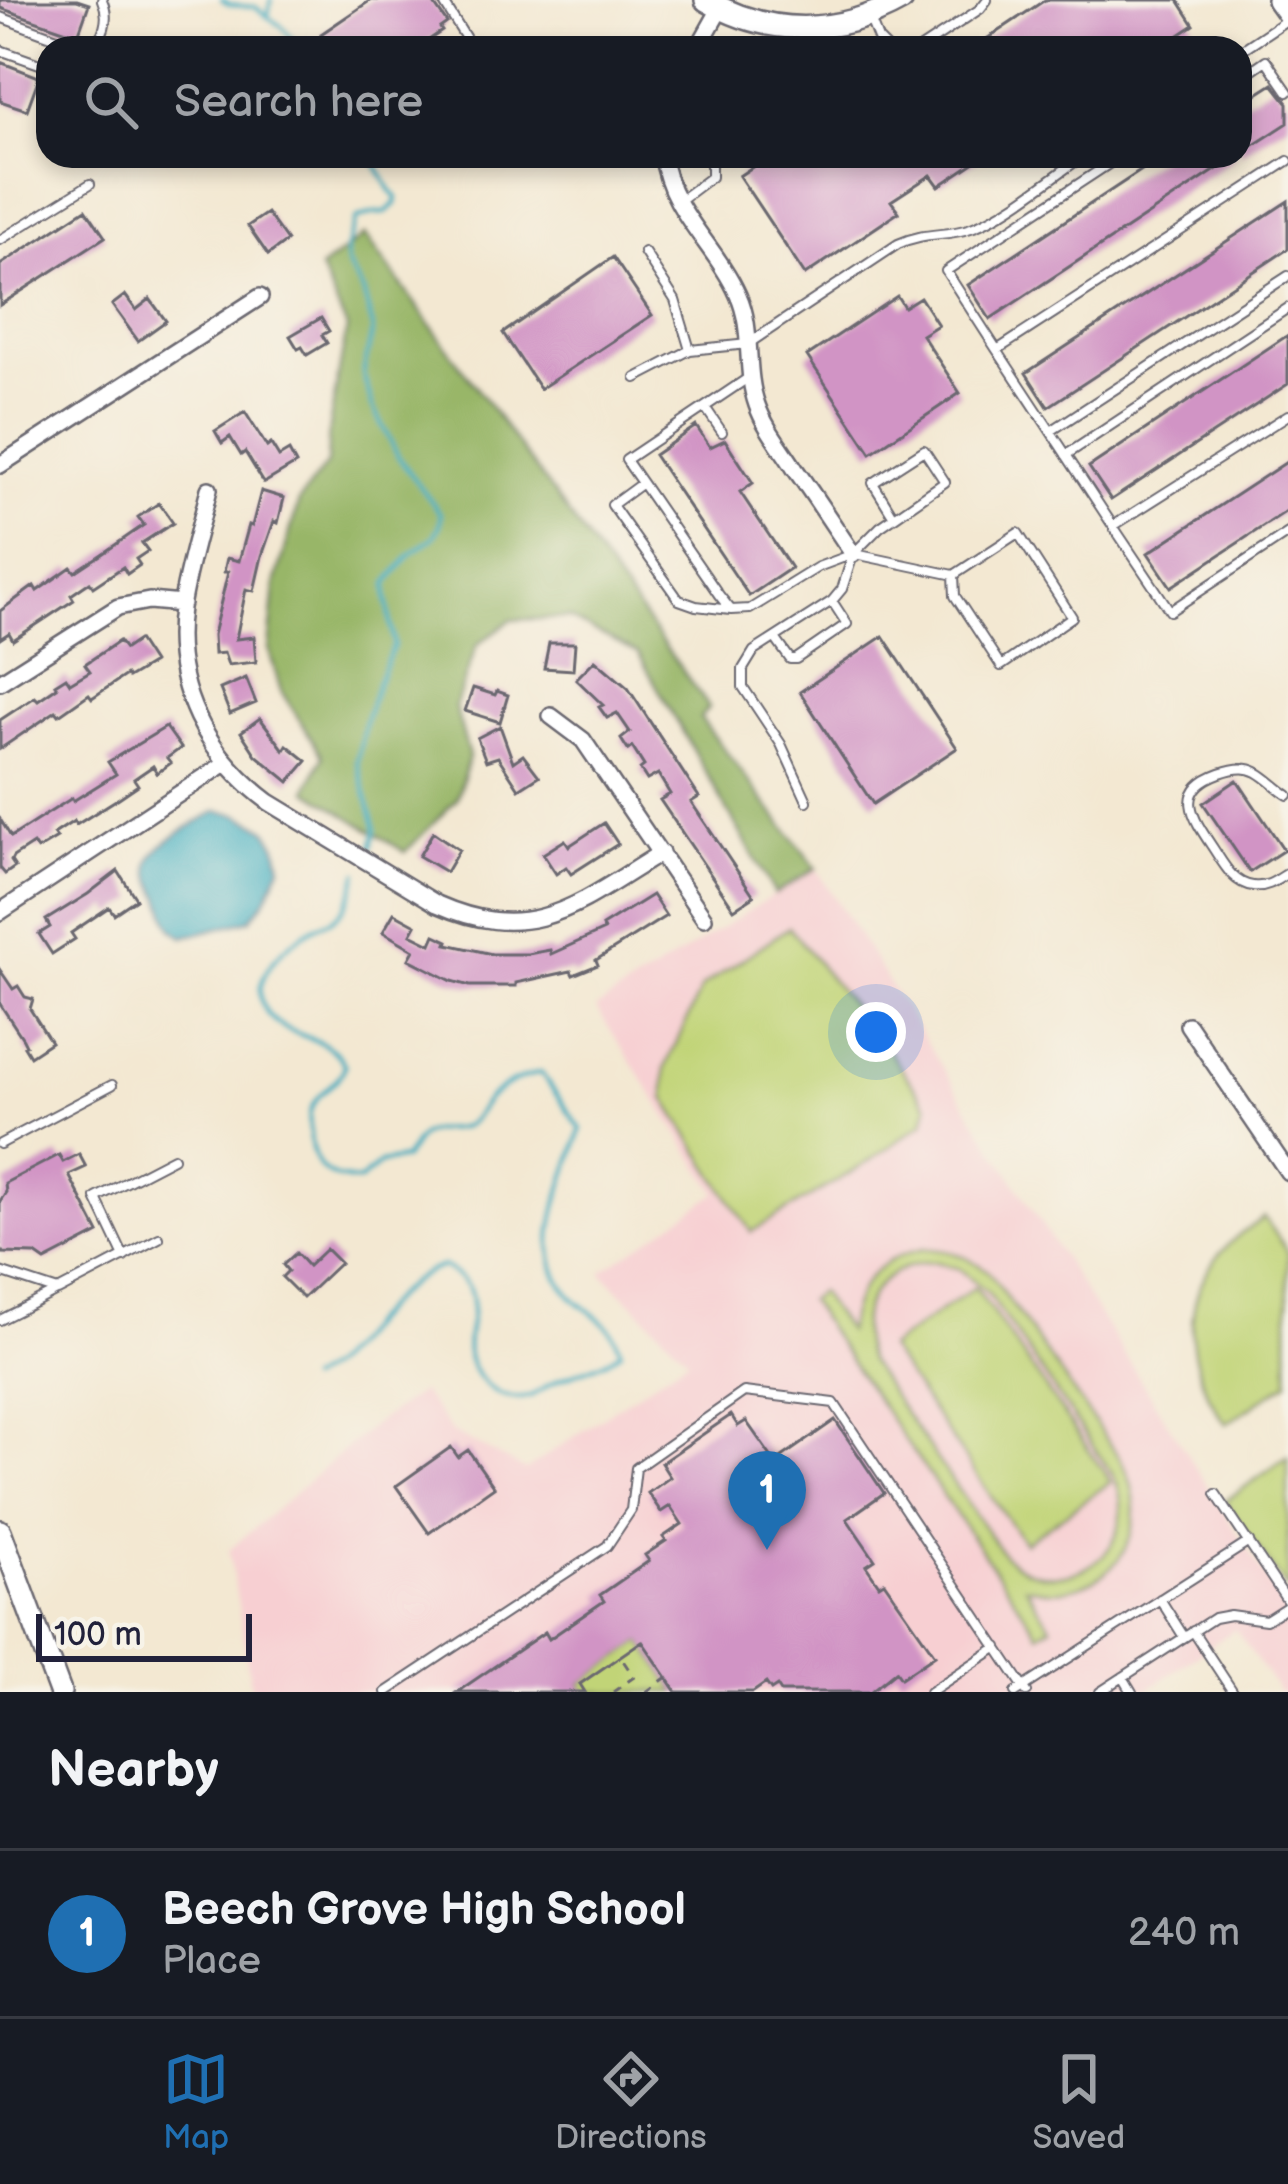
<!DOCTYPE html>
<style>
body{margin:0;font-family:"Balsamiq Sans",sans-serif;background:#242831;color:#f1f3f6}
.scale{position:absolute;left:36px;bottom:30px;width:216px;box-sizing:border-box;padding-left:12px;border:6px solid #22223b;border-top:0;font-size:33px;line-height:42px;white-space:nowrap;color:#22223b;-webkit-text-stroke:9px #f7f3e8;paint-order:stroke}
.you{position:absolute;left:876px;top:1032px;width:42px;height:42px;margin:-30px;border:9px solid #fff;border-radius:50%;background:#1a73e8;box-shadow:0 0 0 18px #1a73e833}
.badge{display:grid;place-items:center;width:78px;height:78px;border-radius:50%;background:#1f6fb2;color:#fff;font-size:39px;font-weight:700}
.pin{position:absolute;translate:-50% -99px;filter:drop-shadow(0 3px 6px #0008)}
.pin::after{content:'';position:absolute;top:63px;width:42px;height:36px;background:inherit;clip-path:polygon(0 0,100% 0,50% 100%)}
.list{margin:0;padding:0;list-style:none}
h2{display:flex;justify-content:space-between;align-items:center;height:156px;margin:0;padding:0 48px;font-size:51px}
h2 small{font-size:39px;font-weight:400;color:#9ea1a6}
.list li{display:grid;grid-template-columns:78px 1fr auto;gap:36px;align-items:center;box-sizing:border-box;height:168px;padding:0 48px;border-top:3px solid #363941}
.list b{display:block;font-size:45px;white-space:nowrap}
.list p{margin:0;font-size:39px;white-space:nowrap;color:#9ea1a6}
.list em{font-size:39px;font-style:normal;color:#9ea1a6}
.icon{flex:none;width:66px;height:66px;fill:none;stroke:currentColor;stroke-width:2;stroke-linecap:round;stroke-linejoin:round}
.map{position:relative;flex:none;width:1288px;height:1692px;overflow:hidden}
.search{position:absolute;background:#171b24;box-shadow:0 6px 18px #0003;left:36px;right:36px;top:36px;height:132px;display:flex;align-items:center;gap:30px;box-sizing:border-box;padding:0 42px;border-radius:36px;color:#9ea1a6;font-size:45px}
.sheet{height:324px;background:#171b24}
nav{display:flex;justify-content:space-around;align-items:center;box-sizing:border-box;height:168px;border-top:3px solid #363941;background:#171b24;font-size:33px;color:#9ea1a6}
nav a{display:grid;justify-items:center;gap:6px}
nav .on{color:#1f6fb2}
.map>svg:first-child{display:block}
.built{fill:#f7cfd2}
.green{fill:#c1d477;stroke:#727b59;stroke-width:3;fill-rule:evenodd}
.forest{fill:#98b668;stroke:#5d6c52;stroke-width:3}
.water{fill:#41adc0;stroke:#32687e;stroke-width:3}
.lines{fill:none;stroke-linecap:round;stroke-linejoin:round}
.stream{stroke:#41adc0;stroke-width:4.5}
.building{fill:#d194c5}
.service-casing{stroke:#6b6770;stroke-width:12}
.minor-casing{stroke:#6b6770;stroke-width:20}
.tertiary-casing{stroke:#6b6770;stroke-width:26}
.path{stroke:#6b6770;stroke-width:3;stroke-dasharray:9 9;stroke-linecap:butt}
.service{stroke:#fff;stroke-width:8}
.minor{stroke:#fff;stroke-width:15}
.tertiary{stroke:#fff;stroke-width:21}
</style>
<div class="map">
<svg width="1288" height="1692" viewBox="0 0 1288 1692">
<rect width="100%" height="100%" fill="#f7f3e8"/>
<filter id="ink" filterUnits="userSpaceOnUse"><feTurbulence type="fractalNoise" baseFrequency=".00833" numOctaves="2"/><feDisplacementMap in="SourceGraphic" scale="24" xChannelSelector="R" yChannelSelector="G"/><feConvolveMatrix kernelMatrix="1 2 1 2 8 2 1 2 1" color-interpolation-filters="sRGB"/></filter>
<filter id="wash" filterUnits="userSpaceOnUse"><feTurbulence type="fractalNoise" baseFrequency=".004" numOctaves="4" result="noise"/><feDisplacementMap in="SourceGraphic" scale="48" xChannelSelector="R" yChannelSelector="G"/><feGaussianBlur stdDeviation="2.7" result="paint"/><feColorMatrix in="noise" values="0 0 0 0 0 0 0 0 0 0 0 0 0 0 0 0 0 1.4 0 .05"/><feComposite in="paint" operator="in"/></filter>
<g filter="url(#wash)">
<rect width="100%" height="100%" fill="#f3e8d2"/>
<path class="built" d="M816 868 1288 1613V1692H1279L1235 1629 1144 1692H252L229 1550 374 1424 421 1392 452 1432 526 1470 688 1358 601 1272 717 1193 596 1008Z"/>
<path class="green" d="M789 927 890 1053 928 1106 924 1122 865 1164 751 1232 665 1098V1068L702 987Z
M1264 1217 1288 1252V1382L1226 1424C1184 1365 1175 1294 1233 1240 1242 1232 1254 1225 1264 1217Z
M923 1249C949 1249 969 1256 989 1272L1121 1460C1153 1514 1128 1582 1062 1590 1049 1592 1037 1589 1025 1587L1051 1626 1039 1634 808 1300 819 1292 847 1331C854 1286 878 1257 923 1249ZM936 1262 960 1269 987 1292 1114 1477C1146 1550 1065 1607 1004 1556L868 1360C848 1307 881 1263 936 1262Z
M975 1287 1111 1482 1024 1543 888 1348Z
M1288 1457V1588L1287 1589 1225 1501Z
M642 1641 677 1692H585L580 1684Z"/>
<path class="forest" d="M365 235 709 707 700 718 816 868 775 894 638 653 568 618 511 620 477 645 455 707 469 756 457 799 405 852 307 790 323 756 281 691 269 650 275 585 299 501 327 464 329 427 347 328 320 269Z"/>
<path class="water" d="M217 811 237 814 265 828 277 846 281 867 265 901 250 920 183 937C166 926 168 916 161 898 156 887 147 873 150 862 154 843 200 821 217 811Z"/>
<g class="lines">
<path class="stream" d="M222 0 230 5 256 7 268 17
M271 0 268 17 283 27 300 48
M371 156 391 191 397 197 396 204 385 213H374L356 219 346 250 347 264 363 291 373 328 363 374 373 408 399 458 441 514 440 525 434 537 411 554 387 583V598L394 645 378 681 365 721 357 762 376 829 372 847
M307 1381C318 1374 329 1368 338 1359 370 1327 399 1279 443 1266 456 1274 471 1284 472 1300 473 1318 465 1336 468 1355 473 1381 505 1406 530 1396 539 1393 546 1386 554 1382 576 1371 603 1366 621 1351 608 1316 595 1319 572 1297 526 1251 568 1181 581 1129L541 1073C521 1077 503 1085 488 1099 481 1106 477 1116 469 1123 456 1134 436 1125 422 1135 415 1140 409 1153 404 1159L380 1163 360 1181C326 1180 312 1167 310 1133 310 1132 309 1114 310 1113 315 1092 338 1085 345 1066 330 1031 280 1041 264 1008 248 976 288 942 314 928 323 922 331 922 338 915 350 903 354 889 358 873"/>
</g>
<g id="blocks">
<path class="building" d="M0 0H77L89 4 78 35 0 8Z
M371 0H431L447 23 440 28 442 31 417 48H331L321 34Z
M1045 0H1178L1194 25 1159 48H973Z
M0 62 39 77 27 110 0 101Z
M1273 84 1288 103V123L1240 154V105Z
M769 156H984L939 186 931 175 891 201 899 212 805 275 739 176Z
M1163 156H1237L990 319 968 285Z
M1288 201V249L1048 407 1026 373Z
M86 209 105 237 0 305V265Z
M267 213 287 241 268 255 248 226Z
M613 257 652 315 540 389 503 333Z
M125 295 136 310 150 299 166 321 138 341 112 305Z
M897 296 904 307 920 297 938 325 922 335 960 393 871 453 807 356Z
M321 318 329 331 322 335 327 343 307 355 302 347 298 349 290 336Z
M1288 335V384L1111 500 1089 467Z
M245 412 267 447 271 444 279 457 289 451 296 464 264 483 245 452 241 455 230 437 222 443 215 431Z
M696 426 710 447 725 440 753 483 740 492 791 568 749 596 654 455Z
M1288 461V510L1171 587 1148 553Z
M261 491 284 498 278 523 274 521 262 556 254 591 246 589 236 639 254 637 256 662 228 665 224 653 214 654 213 635 228 572H224L227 558 239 561 249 525 252 526Z
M159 503 173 523 142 543 148 551 136 559 140 565 127 574 123 567 93 587 90 582 71 595 74 600 13 640 9 633 0 639V611L34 586 37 591 71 567 75 572 102 554 144 525 138 517Z
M883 636 957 748 873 804 800 692Z
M138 640 153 663 128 678 126 675 92 698 89 694 59 715 56 711 0 749V720L35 697 38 700 57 687 55 684 66 677 70 683 90 671 85 664 119 641 125 649Z
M549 643H575L573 670 544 668Z
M595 660 628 688 699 797 691 802 754 896 734 909 660 800 670 794 658 774 647 780 640 769 644 766 632 747 628 750 621 739 630 732 617 713 607 718 599 707 603 705 576 679Z
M246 678 256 703 230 714 220 689Z
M473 688 495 695 497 691 508 695 500 722 465 711Z
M260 718 284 750 287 745 307 761 289 782 256 755 241 732Z
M500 726 513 762 523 755 539 776 519 789 498 757 486 761 477 738Z
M166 727 181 748 167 758 171 763 157 773 153 766 134 779 138 785 119 798 76 825 74 821 54 834 57 838 37 850 33 844 13 857 11 861 15 867 5 874 0 868V819L11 837 72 798 73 801 116 774 108 762Z
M1237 780 1284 850 1250 872 1203 803Z
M604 823 618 844 571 874 566 867 556 874 543 854 565 840 569 846Z
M433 832 459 850 446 872 419 856Z
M118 871 136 899 114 914 109 907 71 933 75 939 52 954 39 934 50 927 46 920 88 894Z
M652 895 666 916 596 960 598 965 573 975 571 971 516 983V986H470L452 981 409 959 414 950 383 932 394 913 416 925 411 934 431 944 435 935 448 941 447 944 492 954H528L550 950 551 954 604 930 602 926Z
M0 970 13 989 18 986 25 997 33 999 30 1009 51 1042 30 1056 24 1046 26 1045 23 1039 0 1004Z
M79 1154 86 1167 69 1175 99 1233 45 1261 35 1254 3 1253 0 1247V1201L6 1192 5 1183 59 1155 63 1162Z
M326 1249 340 1263 303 1298 282 1277 288 1271 283 1265 296 1253 308 1266Z
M731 1415 738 1426 746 1421 775 1462 835 1420 884 1493 847 1519 875 1560 866 1566 879 1585 884 1582 935 1655 901 1678 896 1671 870 1692H781L777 1686 771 1690 766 1683 753 1692H677L642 1641 580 1684 585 1692H457L545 1632 549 1639 604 1601 600 1595 649 1561 645 1555 666 1541 663 1537 682 1524 670 1506 661 1512 648 1493 670 1477 661 1463Z
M451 1447 458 1457 468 1450 494 1487 429 1533 396 1486Z"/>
</g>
</g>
<g filter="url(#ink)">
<use href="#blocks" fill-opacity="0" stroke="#6b6770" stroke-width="3"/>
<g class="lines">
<defs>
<path id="service" d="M442 0 472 48
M0 17 84 48
M870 19 878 39 887 48
M87 48C105 40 110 17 102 0
M921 48 980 9 987 0
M0 50 48 67
M1240 51 1288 19
M1240 78 1266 60 1288 92
M1288 161 997 350 1113 526 1288 415
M679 201 711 177V156
M0 240 90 184
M644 252 675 300 690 350
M997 350 946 271 1121 156
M636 378 690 350 748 344 898 244C925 231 947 237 971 228 1005 216 1053 177 1083 156
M705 407 722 432
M1051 431 1288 276
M1066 455 1288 308
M642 483 626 460 748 378
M1113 526 1170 611 1288 533
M855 554 954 575 955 596 1001 666 1072 617 1018 533 954 575
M731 610 696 606 679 600 612 505 642 483 719 595 731 610 750 609 818 567 853 554 880 527 945 482 924 450 873 483 894 517
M775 638 790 659H796L847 624 832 601
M1288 795C1277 788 1268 778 1257 772 1246 766 1231 769 1220 773 1173 790 1193 818 1213 848 1223 863 1233 884 1253 886 1267 888 1277 880 1288 873
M807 801 781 744 743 687V669L754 651 832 601 842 589 853 555
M0 1144 112 1085
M124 1257 96 1198 173 1158
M0 1272 58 1291 159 1238
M0 1320 57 1291
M1216 1494 1288 1602
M1160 1599 1184 1637
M1193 1631 1233 1692
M1123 1677 1132 1692
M386 1692 607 1546 631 1510 636 1468 744 1392 834 1403 1027 1692
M930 1692 998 1647
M1016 1692 1249 1542
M1100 1692 1214 1618 1230 1615 1266 1620 1288 1606"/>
<path id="minor" d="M698 48 720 9
M663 156C669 210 717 247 738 295 754 330 744 369 757 405 765 428 782 448 795 469 815 497 834 526 853 554
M0 465 260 297
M209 489C200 528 187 568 181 608 170 686 207 756 269 802L437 904C534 947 580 902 661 853
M0 682 118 607 149 601 182 604
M551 716 583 740 704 918
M0 912 226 763
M1188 1025 1288 1172"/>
<path id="tertiary" d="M706 0C769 37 838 36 902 0
M1278 0 1288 14
M0 1531 60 1692"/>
</defs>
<use href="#service" class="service-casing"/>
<use href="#minor" class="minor-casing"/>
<use href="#tertiary" class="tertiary-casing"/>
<path class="path" d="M613 1692 634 1677 620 1656
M646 1692 667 1677"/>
<use href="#service" class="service"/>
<use href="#minor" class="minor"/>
<use href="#tertiary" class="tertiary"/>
</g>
</g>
</svg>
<div class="scale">100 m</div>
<div class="you"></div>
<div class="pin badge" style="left:767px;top:1550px">1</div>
<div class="search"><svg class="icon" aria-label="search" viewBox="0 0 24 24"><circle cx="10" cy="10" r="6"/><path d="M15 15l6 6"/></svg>Search here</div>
</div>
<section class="sheet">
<h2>Nearby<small></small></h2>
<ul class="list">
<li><span class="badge">1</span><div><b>Beech Grove High School</b><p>Place</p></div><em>240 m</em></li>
</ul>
</section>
<nav>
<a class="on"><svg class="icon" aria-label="map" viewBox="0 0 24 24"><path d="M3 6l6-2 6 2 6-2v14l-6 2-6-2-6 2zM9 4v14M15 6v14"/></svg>Map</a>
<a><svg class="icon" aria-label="directions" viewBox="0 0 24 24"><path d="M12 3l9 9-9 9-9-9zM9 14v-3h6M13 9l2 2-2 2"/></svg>Directions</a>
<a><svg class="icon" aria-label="saved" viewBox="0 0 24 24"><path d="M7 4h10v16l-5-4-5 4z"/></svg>Saved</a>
</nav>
